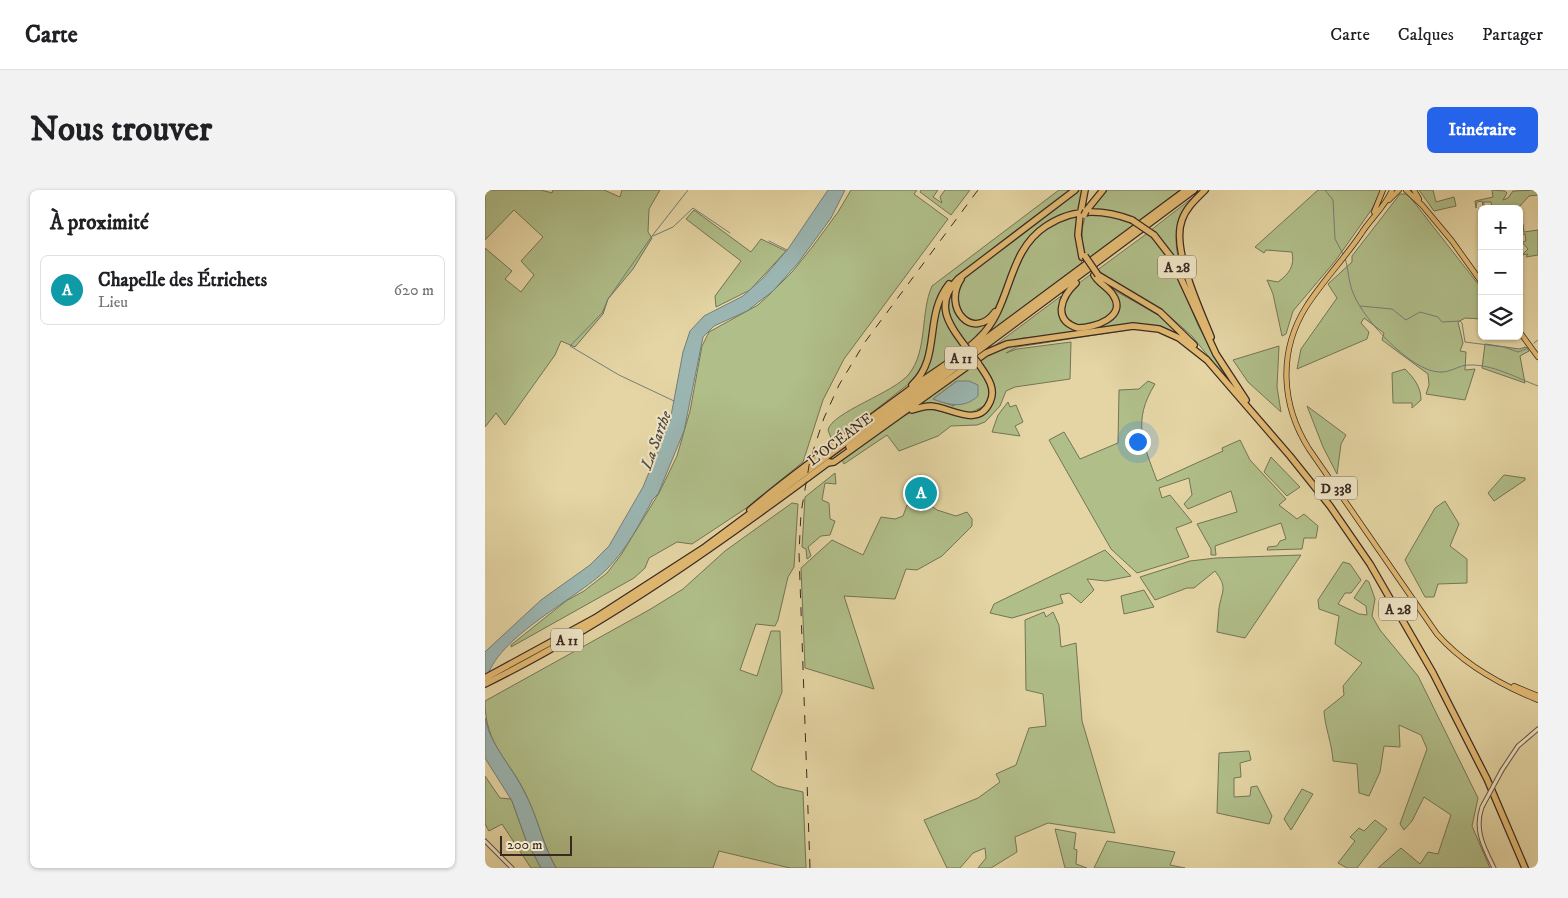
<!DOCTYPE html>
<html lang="fr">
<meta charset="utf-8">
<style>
body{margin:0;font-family:"IM FELL DW Pica",serif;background:#f2f2f2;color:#202124}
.controls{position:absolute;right:15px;top:15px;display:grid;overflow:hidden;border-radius:8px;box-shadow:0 1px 4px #0004}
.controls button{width:45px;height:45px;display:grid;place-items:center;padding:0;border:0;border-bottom:1px solid #e0e0e0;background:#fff;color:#202124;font:25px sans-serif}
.scale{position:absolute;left:15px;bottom:12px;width:72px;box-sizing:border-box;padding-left:5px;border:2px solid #392923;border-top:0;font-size:14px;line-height:18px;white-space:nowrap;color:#392923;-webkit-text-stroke:4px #eee4c4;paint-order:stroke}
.you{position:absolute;left:652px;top:251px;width:18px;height:18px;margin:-12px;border:4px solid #fff;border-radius:50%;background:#1a73e8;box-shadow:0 0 0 8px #1a73e833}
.badge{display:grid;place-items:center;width:32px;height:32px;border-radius:50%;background:#2563eb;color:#fff;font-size:16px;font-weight:700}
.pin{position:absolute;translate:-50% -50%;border:2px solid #fff;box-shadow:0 1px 5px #0006}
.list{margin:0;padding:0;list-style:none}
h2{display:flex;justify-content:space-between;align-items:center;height:65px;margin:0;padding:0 20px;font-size:21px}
h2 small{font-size:16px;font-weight:400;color:#757577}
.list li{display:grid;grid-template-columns:32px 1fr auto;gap:15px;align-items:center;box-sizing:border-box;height:70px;margin:0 10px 10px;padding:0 10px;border:1px solid #e0e0e0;border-radius:8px}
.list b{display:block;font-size:19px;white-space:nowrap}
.list p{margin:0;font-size:16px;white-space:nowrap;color:#757577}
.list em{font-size:16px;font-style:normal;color:#757577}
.icon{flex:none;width:28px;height:28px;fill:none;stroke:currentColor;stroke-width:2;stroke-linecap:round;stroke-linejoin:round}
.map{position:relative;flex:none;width:1053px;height:678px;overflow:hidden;border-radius:8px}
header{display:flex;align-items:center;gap:30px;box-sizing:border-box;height:70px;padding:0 25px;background:#fff;border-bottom:1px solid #e0e0e0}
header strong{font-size:24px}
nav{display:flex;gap:28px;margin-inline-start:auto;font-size:18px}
.intro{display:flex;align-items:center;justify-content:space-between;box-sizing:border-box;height:120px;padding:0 30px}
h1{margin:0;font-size:35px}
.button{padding:12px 22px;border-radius:8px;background:#2563eb;color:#fff;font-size:18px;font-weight:700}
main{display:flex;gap:30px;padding:0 30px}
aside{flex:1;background:#fff;border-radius:8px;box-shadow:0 1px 4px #0004}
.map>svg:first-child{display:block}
.green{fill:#b0be89;stroke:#747456;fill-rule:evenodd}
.water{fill:#9bb6b2;stroke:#747e79}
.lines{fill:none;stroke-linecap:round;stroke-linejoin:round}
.stream{stroke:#747e79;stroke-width:1}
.minor-casing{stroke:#645443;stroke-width:5}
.major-casing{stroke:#392923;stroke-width:6}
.highway-casing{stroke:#392923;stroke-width:8}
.minor{stroke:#eee4c4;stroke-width:3}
.major{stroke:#e2ba72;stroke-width:4.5}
.highway{stroke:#e2ba72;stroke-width:5.5}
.rail{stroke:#392923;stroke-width:1;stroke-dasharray:9 9;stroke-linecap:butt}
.minor-bridge-casing{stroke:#645443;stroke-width:5;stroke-linecap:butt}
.highway-bridge-casing{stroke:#392923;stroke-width:8;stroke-linecap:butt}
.minor-bridge{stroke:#eee4c4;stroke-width:3}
.highway-bridge{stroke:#e2ba72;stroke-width:5.5}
.labels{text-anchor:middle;stroke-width:4;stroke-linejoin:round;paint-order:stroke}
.shield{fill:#eee4c4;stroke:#6f6153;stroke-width:1}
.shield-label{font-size:14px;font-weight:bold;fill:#392923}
.street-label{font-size:15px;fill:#392923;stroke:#eee4c4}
.water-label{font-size:16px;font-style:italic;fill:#524c47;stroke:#eee4c4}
</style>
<header>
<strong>Carte</strong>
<nav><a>Carte</a><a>Calques</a><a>Partager</a></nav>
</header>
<div class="intro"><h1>Nous trouver</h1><a class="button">Itinéraire</a></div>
<main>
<aside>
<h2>À proximité<small></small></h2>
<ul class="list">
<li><span class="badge" style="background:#0f9aa8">A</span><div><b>Chapelle des Étrichets</b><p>Lieu</p></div><em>620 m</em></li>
</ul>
</aside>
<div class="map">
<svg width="1053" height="678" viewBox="0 0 1053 678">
<rect width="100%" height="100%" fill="#e5d5a4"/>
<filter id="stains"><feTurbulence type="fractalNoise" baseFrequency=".004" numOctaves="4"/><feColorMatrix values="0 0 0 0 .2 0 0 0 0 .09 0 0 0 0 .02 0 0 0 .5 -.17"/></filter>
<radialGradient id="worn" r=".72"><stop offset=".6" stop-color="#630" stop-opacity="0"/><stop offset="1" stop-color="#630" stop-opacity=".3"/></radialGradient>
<path class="green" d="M0 0H56L67 3 68 0H119L135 7 137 0H175L164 19 163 42 167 48 148 79 123 109 118 124 90 157 76 151 70 165 20 235 11 223 0 237V58L27 81 20 89 36 102 49 85 36 71 58 47 29 20 0 50Z
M366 0H432L429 4 463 29 359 169 338 210 318 272 260 319 207 354 192 352 164 368 160 378 149 388 26 457V455L81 411 99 401 122 383 136 365 174 303 192 266 205 221 217 156 224 142 273 115 286 103 308 81 328 56 353 22Z
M436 0H453L448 7 457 13 455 7 460 0H485L466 25 435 2Z
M574 0H587L462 94 449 117 442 167 430 189 348 253 343 240C347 222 409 203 424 184 443 160 435 123 447 96Z
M594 0H599L594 21 573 28 534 62 509 121 499 130C495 131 490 132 487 131 466 127 470 98 480 87Z
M620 0H695L654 32 603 20Z
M833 0H896L887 19 851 70 808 121 801 144 797 146 788 104 782 90 793 92C804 84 810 76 807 62L781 60 779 63 770 57Z
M934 0H948L951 12 969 7 971 16 949 21Z
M1007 0 1020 1 1022 3 1018 10 1023 8 1028 1 1053 0V5L1044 6 1034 17 999 19 1007 18 1006 12H998L1000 16H998L997 11 992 12 991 18 990 11 1008 7Z
M716 1C673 44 695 71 713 119L691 70 666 40Z
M915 4H921L925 7 997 99V129L980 128 973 132 978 153 975 161 981 162 980 180 990 179 980 210 941 204 944 195 943 184 897 150 899 143 879 128 876 133 884 142 882 149 812 179 816 159 852 108 843 94 867 72V66Z
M209 20 266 62 276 49 301 61 265 100 231 117 230 106 256 71 201 29Z
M613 24 630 27 651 34 603 70C596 55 595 40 601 25Z
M594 25 595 67 597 73 493 151 501 143 542 55 567 34Z
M1038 34 1039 42 1053 40V65L1041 67 1043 64 1037 65 1043 59 1037 52 1041 51 1040 44 1034 45V39Z
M664 42 683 65 713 135 740 187 707 146 682 124 611 81Z
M605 85 628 108 630 115C625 129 607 138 592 135 589 135 584 131 581 129 575 106 587 98 605 85Z
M470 94C464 112 469 128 487 136L509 127 495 144 482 155C466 132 457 121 470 94Z
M462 99C455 126 463 136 479 157L433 192C452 171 443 152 450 128 452 118 458 108 462 99Z
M627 99 677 127 704 151 668 136 538 148 524 152 501 162 576 106 574 121 583 136H614L634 114Z
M649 139 532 157 521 163 532 159 586 152 585 189 530 197 521 201 515 216 500 232 492 235 466 236 453 246 414 261 402 245 359 274 357 270C376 256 413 225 433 220 456 213 496 247 508 211 514 194 504 183 494 171 526 147 608 144 649 139Z
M1000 154 1034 159 1041 157 1044 161 1035 166 1040 193 997 178Z
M794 156 792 197 796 222 763 192 748 170Z
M490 173C500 188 510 200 499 216L485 223 434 215ZM472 191 469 216 448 209Z
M920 179C929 188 936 197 936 210L927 218V213H908L907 183Z
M663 191 670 194C647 231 658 253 672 291L738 261 737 258 755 250 765 270 801 309 794 315 812 329 819 324 833 336 831 348H819L817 359 782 360 783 357 792 356 795 351 801 349 796 333 730 356 731 365H726V359L712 334 752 322 746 301 703 319 699 314 707 305 704 288 674 298 677 308 685 305 707 332 691 338 704 367 652 383 626 359 564 250 579 242 595 269 633 253 634 200 654 199Z
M523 212 525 217 531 215 538 232 530 236 535 246 507 242 513 225Z
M822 216 861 245 856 254 852 284 838 257Z
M786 267 815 297 802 306 779 282Z
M350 283 351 294 340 293 337 310 344 313 345 329 350 331 345 345 336 346 323 357 326 366 322 369 321 359 317 357 320 307Z
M1019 285 1040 288V290L1009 311 1003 303Z
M960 311 974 334 965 356 982 369V393L953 394 949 407H940L920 370 950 318Z
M441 312 452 320 471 326 482 322 487 329V336L457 366 432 380 421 379 410 409 359 406 389 499 320 478 316 378 347 350 378 365 396 327 410 329 418 326 422 315Z
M307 313 313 314 309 377 303 387 293 430 290 436 271 434 255 480 272 486 286 441H295L297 502 266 580 292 596 318 602 321 678H305L234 661 228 678H71C58 655 53 630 42 607 25 569 0 557 0 511L164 420 198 399 240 361Z
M620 360 646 386 621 391 602 389 609 400 596 413 584 403 575 405 578 413 527 428 505 423 509 414Z
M816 365 760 448 732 442C733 434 733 426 734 418 737 400 743 398 730 381L709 398H702L670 410 655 387 705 371 731 368Z
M858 372 865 374 876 390 866 403H860L853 414 874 424 882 425 881 416 869 408 881 390 884 392 890 409 887 426 895 440 933 486 993 608 987 636 1005 678H893L916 658 935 674 943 662 953 664 966 625 939 607 927 631 919 640 915 634 942 559 936 545 914 535 915 557 899 556 895 582 884 606 874 603 872 574 848 571C847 553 840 538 839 521L859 505 858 496 877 473 850 454 854 426 834 419 833 410Z
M659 400 669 417 639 424 636 406Z
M559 422 561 427 568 422 574 435 576 457 591 453 597 531 630 643 563 633 530 647 532 662 506 678H493L501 668 500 658 488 663 475 678H462L439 630 493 608 515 592 511 584 531 575 544 538 561 536 558 504 541 500 540 430Z
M764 561 766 570 755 573 756 587 749 588V607L765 606 766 597 772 596 787 626 784 634 732 623 734 563Z
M0 586 15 608 26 609 27 611 41 650 56 678H46L17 634 4 641 0 634Z
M817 599 828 604 806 640 799 629Z
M890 630 902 639 872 678H862L853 673 870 651 865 647 874 638 879 641Z
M570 639 591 643 589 659 592 660 591 674 602 678H580Z
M622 651 690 662 685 675 700 678H609Z"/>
<path class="water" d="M343 0H360L346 28 313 73 288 101 262 121 229 136 218 147 199 241 173 304 168 309C155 333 142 359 122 379 90 411 5 449 0 496V462L2 460 56 410 105 375 124 356 158 297 185 231 198 162 205 141 219 126 258 106 278 88 303 59Z
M472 191H484L493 195V206C479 219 464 215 448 209Z
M0 528C6 557 27 576 40 603 53 627 57 654 71 678H56L41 650 27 611 0 568Z"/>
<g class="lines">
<path class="stream" d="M840 0 848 10 850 49 858 64
M168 46 188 37 208 18 245 43
M284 51 302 60
M860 68C864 81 863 92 869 105 879 130 926 181 954 182 965 183 974 175 984 175 1007 174 1032 188 1053 196
M875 116 907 119 921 130 935 122 953 127 957 132 975 131 977 133 980 152 1019 157 1033 162 1041 159
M1049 153 1053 150
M189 211 134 185 85 156 117 123 123 109 167 46 203 0"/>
<defs>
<path id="minor" d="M1017 580 1033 556 1053 539
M997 617C989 640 999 658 1009 678
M0 651 27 678"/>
<path id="major" d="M907 0C901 16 885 29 876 44 859 69 837 92 821 117 793 162 796 215 824 259L952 444C979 475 1016 495 1053 510
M921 0 937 15 967 51 997 93
M929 0 934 9
M904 10 914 0
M889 22 898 0
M1034 141 1053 167
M1029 496 1053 506"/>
<path id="highway" d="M720 0C711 9 701 18 697 30 686 59 715 119 726 147
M596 21 600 0
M601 21 618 0
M595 25 593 45 597 67
M669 45 686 67 731 164 761 210
M613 85 675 122 709 155
M476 89C457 118 488 152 510 122
M591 93C576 107 567 130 593 138 609 138 643 127 628 105 623 97 613 93 609 85
M480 156C463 133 449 114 473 89L590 0
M427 195C457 167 438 127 464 94
M427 220C433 218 439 216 446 216 465 217 493 239 505 212 512 198 501 185 493 173
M364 257 709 0
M343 273 349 272 501 163 522 154 648 136 674 139 694 148 722 170 805 266 845 316 885 374 948 483 1002 589 1040 678
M265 320C318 275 375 237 431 195 452 180 476 166 494 148 528 116 520 63 561 36 588 18 618 19 647 30
M0 488 110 428 220 357 701 0
M0 494C123 433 234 354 344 272"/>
</defs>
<use href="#minor" class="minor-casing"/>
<use href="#major" class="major-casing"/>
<use href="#highway" class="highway-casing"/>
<use href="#minor" class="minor"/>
<use href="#major" class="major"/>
<use href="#highway" class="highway"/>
<path class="rail" d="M325 678 314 363 316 323 325 270 339 228 354 195 380 152 493 0"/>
<defs>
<path id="minor-bridge" d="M997 617 1017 580"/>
<path id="highway-bridge" d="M599 25 601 21
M647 30 669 45
M600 66 613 85
M480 156 493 173"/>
</defs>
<use href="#minor-bridge" class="minor-bridge-casing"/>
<use href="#highway-bridge" class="highway-bridge-casing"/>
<use href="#minor-bridge" class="minor-bridge"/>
<use href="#highway-bridge" class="highway-bridge"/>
</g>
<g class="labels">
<g class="shield">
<rect x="673" y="65.5" width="38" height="23" rx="4"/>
<rect x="460" y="156.5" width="32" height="23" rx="4"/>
<rect x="830" y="286.5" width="42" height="23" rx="4"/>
<rect x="894" y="407.5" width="38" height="23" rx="4"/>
<rect x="66" y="438.5" width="32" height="23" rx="4"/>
</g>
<g class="shield-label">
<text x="692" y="82">A 28</text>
<text x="476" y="173">A 11</text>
<text x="851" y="303">D 338</text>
<text x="913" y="424">A 28</text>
<text x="82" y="455">A 11</text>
</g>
<g class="street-label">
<text transform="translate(355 249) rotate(-37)" y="5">L’OCÉANE</text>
</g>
<g class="water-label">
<text transform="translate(170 250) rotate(-70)" y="6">La Sarthe</text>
</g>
</g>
<rect width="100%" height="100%" filter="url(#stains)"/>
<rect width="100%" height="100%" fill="url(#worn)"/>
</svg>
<div class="controls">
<button>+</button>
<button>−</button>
<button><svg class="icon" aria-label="layers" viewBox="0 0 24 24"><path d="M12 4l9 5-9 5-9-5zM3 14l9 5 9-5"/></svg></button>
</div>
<div class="scale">200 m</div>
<div class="you"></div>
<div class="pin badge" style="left:436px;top:303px;background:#0f9aa8">A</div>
</div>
</main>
